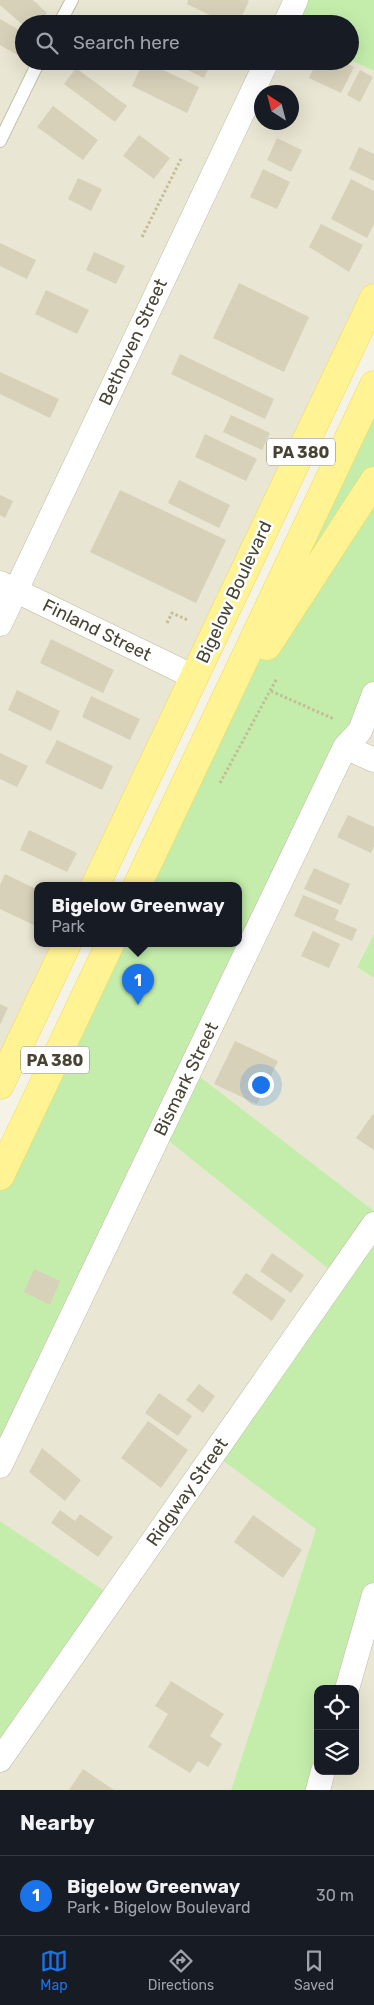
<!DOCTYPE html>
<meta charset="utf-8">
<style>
body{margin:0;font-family:Rubik,sans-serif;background:#242831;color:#f1f3f6}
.controls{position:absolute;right:15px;bottom:15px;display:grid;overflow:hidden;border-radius:10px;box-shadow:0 5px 20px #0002}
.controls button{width:45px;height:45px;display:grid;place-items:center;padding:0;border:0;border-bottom:1px solid #363941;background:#171b24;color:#f1f3f6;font:25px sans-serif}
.compass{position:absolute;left:254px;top:85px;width:45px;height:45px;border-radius:50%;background:#171b24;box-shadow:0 5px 20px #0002;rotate:324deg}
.you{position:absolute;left:260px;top:1084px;width:18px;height:18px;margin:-12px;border:4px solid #fff;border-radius:50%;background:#1a73e8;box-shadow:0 0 0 8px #1a73e833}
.badge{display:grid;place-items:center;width:32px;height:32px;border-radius:50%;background:#1a73e8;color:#fff;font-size:16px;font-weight:700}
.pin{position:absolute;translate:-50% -41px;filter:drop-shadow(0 1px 2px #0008)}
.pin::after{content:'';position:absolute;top:26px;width:18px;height:15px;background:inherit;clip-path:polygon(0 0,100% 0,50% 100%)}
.popup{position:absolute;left:34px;top:882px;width:208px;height:65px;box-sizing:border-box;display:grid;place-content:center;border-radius:10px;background:#171b24;filter:drop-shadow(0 1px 4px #0005);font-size:16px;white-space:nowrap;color:#9ea1a6}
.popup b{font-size:19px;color:#f1f3f6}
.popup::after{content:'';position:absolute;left:50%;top:100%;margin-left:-10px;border:10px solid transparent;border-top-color:#171b24}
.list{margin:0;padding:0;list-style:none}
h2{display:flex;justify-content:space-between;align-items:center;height:65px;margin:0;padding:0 20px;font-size:21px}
h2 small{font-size:16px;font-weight:400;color:#9ea1a6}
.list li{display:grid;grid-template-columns:32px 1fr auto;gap:15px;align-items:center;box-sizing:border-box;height:80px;padding:0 20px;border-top:1px solid #363941}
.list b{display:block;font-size:19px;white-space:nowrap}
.list p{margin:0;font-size:16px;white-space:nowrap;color:#9ea1a6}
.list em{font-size:16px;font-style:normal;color:#9ea1a6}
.icon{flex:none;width:28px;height:28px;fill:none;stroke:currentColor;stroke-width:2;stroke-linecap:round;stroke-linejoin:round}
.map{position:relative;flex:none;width:374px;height:1790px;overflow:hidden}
.search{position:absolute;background:#171b24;box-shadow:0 5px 20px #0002;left:15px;right:15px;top:15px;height:55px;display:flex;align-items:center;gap:12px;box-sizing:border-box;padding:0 18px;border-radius:28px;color:#9ea1a6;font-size:19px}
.sheet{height:145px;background:#171b24}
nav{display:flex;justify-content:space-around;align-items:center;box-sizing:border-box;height:70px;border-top:1px solid #363941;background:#171b24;font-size:14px;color:#9ea1a6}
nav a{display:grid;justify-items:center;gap:2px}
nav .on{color:#1a73e8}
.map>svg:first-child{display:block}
.residential{fill:#e9e6d3;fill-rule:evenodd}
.green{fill:#c4edab}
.building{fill:#d7d1ba}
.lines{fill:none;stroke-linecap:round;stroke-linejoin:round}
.lane-casing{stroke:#c1bda8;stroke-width:14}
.street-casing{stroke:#c1bda8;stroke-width:25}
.primary-casing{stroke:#efdb5a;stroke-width:29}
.path{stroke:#c4bc97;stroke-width:3;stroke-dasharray:2.5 2.5;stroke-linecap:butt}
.lane{stroke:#fff;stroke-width:12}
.street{stroke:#fff;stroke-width:24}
.primary{stroke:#fff394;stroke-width:28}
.labels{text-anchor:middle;stroke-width:5;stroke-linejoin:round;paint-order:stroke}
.shield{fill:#fff;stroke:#7f7c71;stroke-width:1}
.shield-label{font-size:16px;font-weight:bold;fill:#484434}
.street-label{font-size:18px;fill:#484434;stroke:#fff}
</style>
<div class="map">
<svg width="374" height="1790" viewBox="0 0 374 1790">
<rect width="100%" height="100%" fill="#f5f3e6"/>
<path class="residential" d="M0 0H296L285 24H24V61L350 60 374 71V298L95 886H38V944H67L0 1062ZM262 92H292V122H262Z
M374 701V934L357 966 374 978V1211L190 1071Z
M160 1134 337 1276 316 1529 231 1790H0V1760L114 1597 0 1521V1466Z
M374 1614V1790H320L326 1771H355V1689Z"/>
<path class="green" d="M296 0H374V71L350 60V24H285Z
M374 385V701L191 1070 374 1211V1614L351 1689H318V1771L320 1790H231L316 1529 214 1454 337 1276 160 1134 0 1466V1176L110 944H238V886H137Z
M374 934V978L357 967Z
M0 1521 114 1597 0 1760Z"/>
<path class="building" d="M0 0H33L47 13 37 24H24V26L0 5Z
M188 0H247L249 1 238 24H228L187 4Z
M0 19 24 33V48L19 56 0 45Z
M144 61 199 87 187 113 132 86Z
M169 61H212L204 78Z
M317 61H342L354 67 341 93 309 78Z
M76 68 127 106 115 122 64 84Z
M360 70 373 77 360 102 347 95Z
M53 106 98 140 83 160 37 127Z
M139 135 170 158 154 179 123 156Z
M277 138 302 150 291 172 267 160Z
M359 147 374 154V181L349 169Z
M263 169 290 182 277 209 250 197Z
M78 178 102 189 91 211 68 199Z
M351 179 374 191V224L367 238 331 219Z
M321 224 363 245 349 272 309 247Z
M0 243 36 260 27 279 0 266Z
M94 252 125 266 116 284 86 270Z
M239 283 309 317 284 372 213 338Z
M46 290 89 310 77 334 35 314Z
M180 354 274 399 265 419 171 374Z
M0 372 59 399 50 418 0 394Z
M231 415 270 433 262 450 223 432Z
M205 434 257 459 246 481 195 457Z
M179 480 230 505 219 528 168 503Z
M120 490 226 540 196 603 90 552Z
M0 495 13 501 5 518 0 515Z
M51 639 114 670 103 693 40 663Z
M17 690 60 711 51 731 8 710Z
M91 696 140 719 130 740 82 717Z
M57 740 113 766 102 790 45 763Z
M0 753 28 766 17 787 0 779Z
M348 815 374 827V846L371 853 337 837Z
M29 830 77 853 67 872 20 850Z
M314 868 350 884 341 905 304 889Z
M5 874 38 890V927L0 909V885Z
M303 895 339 910 335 920 357 929 352 941 294 916Z
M313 931 340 944 329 968 301 956Z
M0 1004 8 1008 0 1025Z
M235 1041 278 1061 257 1104 214 1084Z
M373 1114 374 1115V1150L356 1138Z
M272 1253 304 1275 291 1293 260 1271Z
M34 1269 60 1281 50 1305 24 1292Z
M246 1273 286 1300 272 1321 232 1293Z
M199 1384 215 1396 203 1413 186 1400Z
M159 1393 192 1416 178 1436 145 1413Z
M148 1421 188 1450 161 1488 121 1458Z
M42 1448 81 1480 65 1501 29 1472Z
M60 1510 75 1521 80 1514 113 1537 98 1557 51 1523Z
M253 1515 302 1550 283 1578 234 1542Z
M171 1681 224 1714 210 1736 222 1744 208 1767 198 1761 190 1773 148 1747 168 1714 155 1706Z
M83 1769 114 1790H69Z"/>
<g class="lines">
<defs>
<path id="lane" d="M59 24 72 0
M0 141 39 61"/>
<path id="street" d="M285 24 296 0
M0 583 194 677
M0 624 267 61
M345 747 374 760
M0 1466 345 747 360 731 374 694
M347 1689 374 1595
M0 1760 374 1224
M318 1790 323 1771"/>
<path id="primary" d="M267 646 374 481
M95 886 374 298
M137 886 374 385
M0 1085 67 944
M0 1176 110 944"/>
</defs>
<use href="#lane" class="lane-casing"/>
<use href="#street" class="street-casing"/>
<use href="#primary" class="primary-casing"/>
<path class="path" d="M142 237 181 159
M167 623 172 613 188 620
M271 691 334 719
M220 783 277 678"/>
<use href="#lane" class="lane"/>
<use href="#street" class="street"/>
<use href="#primary" class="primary"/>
</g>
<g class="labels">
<g class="shield">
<rect x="267" y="438.5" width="68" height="27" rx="4"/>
<rect x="21" y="1046.5" width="68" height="27" rx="4"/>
</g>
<g class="shield-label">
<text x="301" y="458">PA 380</text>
<text x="55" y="1066">PA 380</text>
</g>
<g class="street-label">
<text transform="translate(133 342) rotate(-65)" y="6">Bethoven Street</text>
<text transform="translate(234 592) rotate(-65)" y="6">Bigelow Boulevard</text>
<text transform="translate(97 630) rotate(26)" y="6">Finland Street</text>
<text transform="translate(186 1079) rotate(-64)" y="6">Bismark Street</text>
<text transform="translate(187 1492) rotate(-55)" y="6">Ridgway Street</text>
</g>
</g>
</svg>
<div class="controls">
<button><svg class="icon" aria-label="locate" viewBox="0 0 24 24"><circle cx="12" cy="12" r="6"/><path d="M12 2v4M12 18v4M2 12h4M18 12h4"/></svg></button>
<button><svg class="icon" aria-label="layers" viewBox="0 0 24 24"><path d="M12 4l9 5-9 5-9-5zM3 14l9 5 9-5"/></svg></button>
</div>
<svg class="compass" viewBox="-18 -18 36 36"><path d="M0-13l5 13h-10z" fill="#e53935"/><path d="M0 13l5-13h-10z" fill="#9ea1a6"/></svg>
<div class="you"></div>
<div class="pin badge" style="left:138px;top:1005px">1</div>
<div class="popup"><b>Bigelow Greenway</b>Park</div>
<div class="search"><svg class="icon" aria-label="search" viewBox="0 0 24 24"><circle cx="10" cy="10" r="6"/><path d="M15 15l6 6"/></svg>Search here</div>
</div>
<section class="sheet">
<h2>Nearby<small></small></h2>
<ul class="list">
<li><span class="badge">1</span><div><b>Bigelow Greenway</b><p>Park · Bigelow Boulevard</p></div><em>30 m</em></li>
</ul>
</section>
<nav>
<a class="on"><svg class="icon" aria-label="map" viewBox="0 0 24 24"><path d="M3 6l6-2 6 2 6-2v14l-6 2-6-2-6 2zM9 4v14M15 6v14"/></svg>Map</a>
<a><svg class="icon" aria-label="directions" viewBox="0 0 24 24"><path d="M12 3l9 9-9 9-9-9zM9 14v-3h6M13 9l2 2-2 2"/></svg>Directions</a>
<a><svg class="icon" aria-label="saved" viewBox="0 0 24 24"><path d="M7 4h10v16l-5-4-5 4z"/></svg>Saved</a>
</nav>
